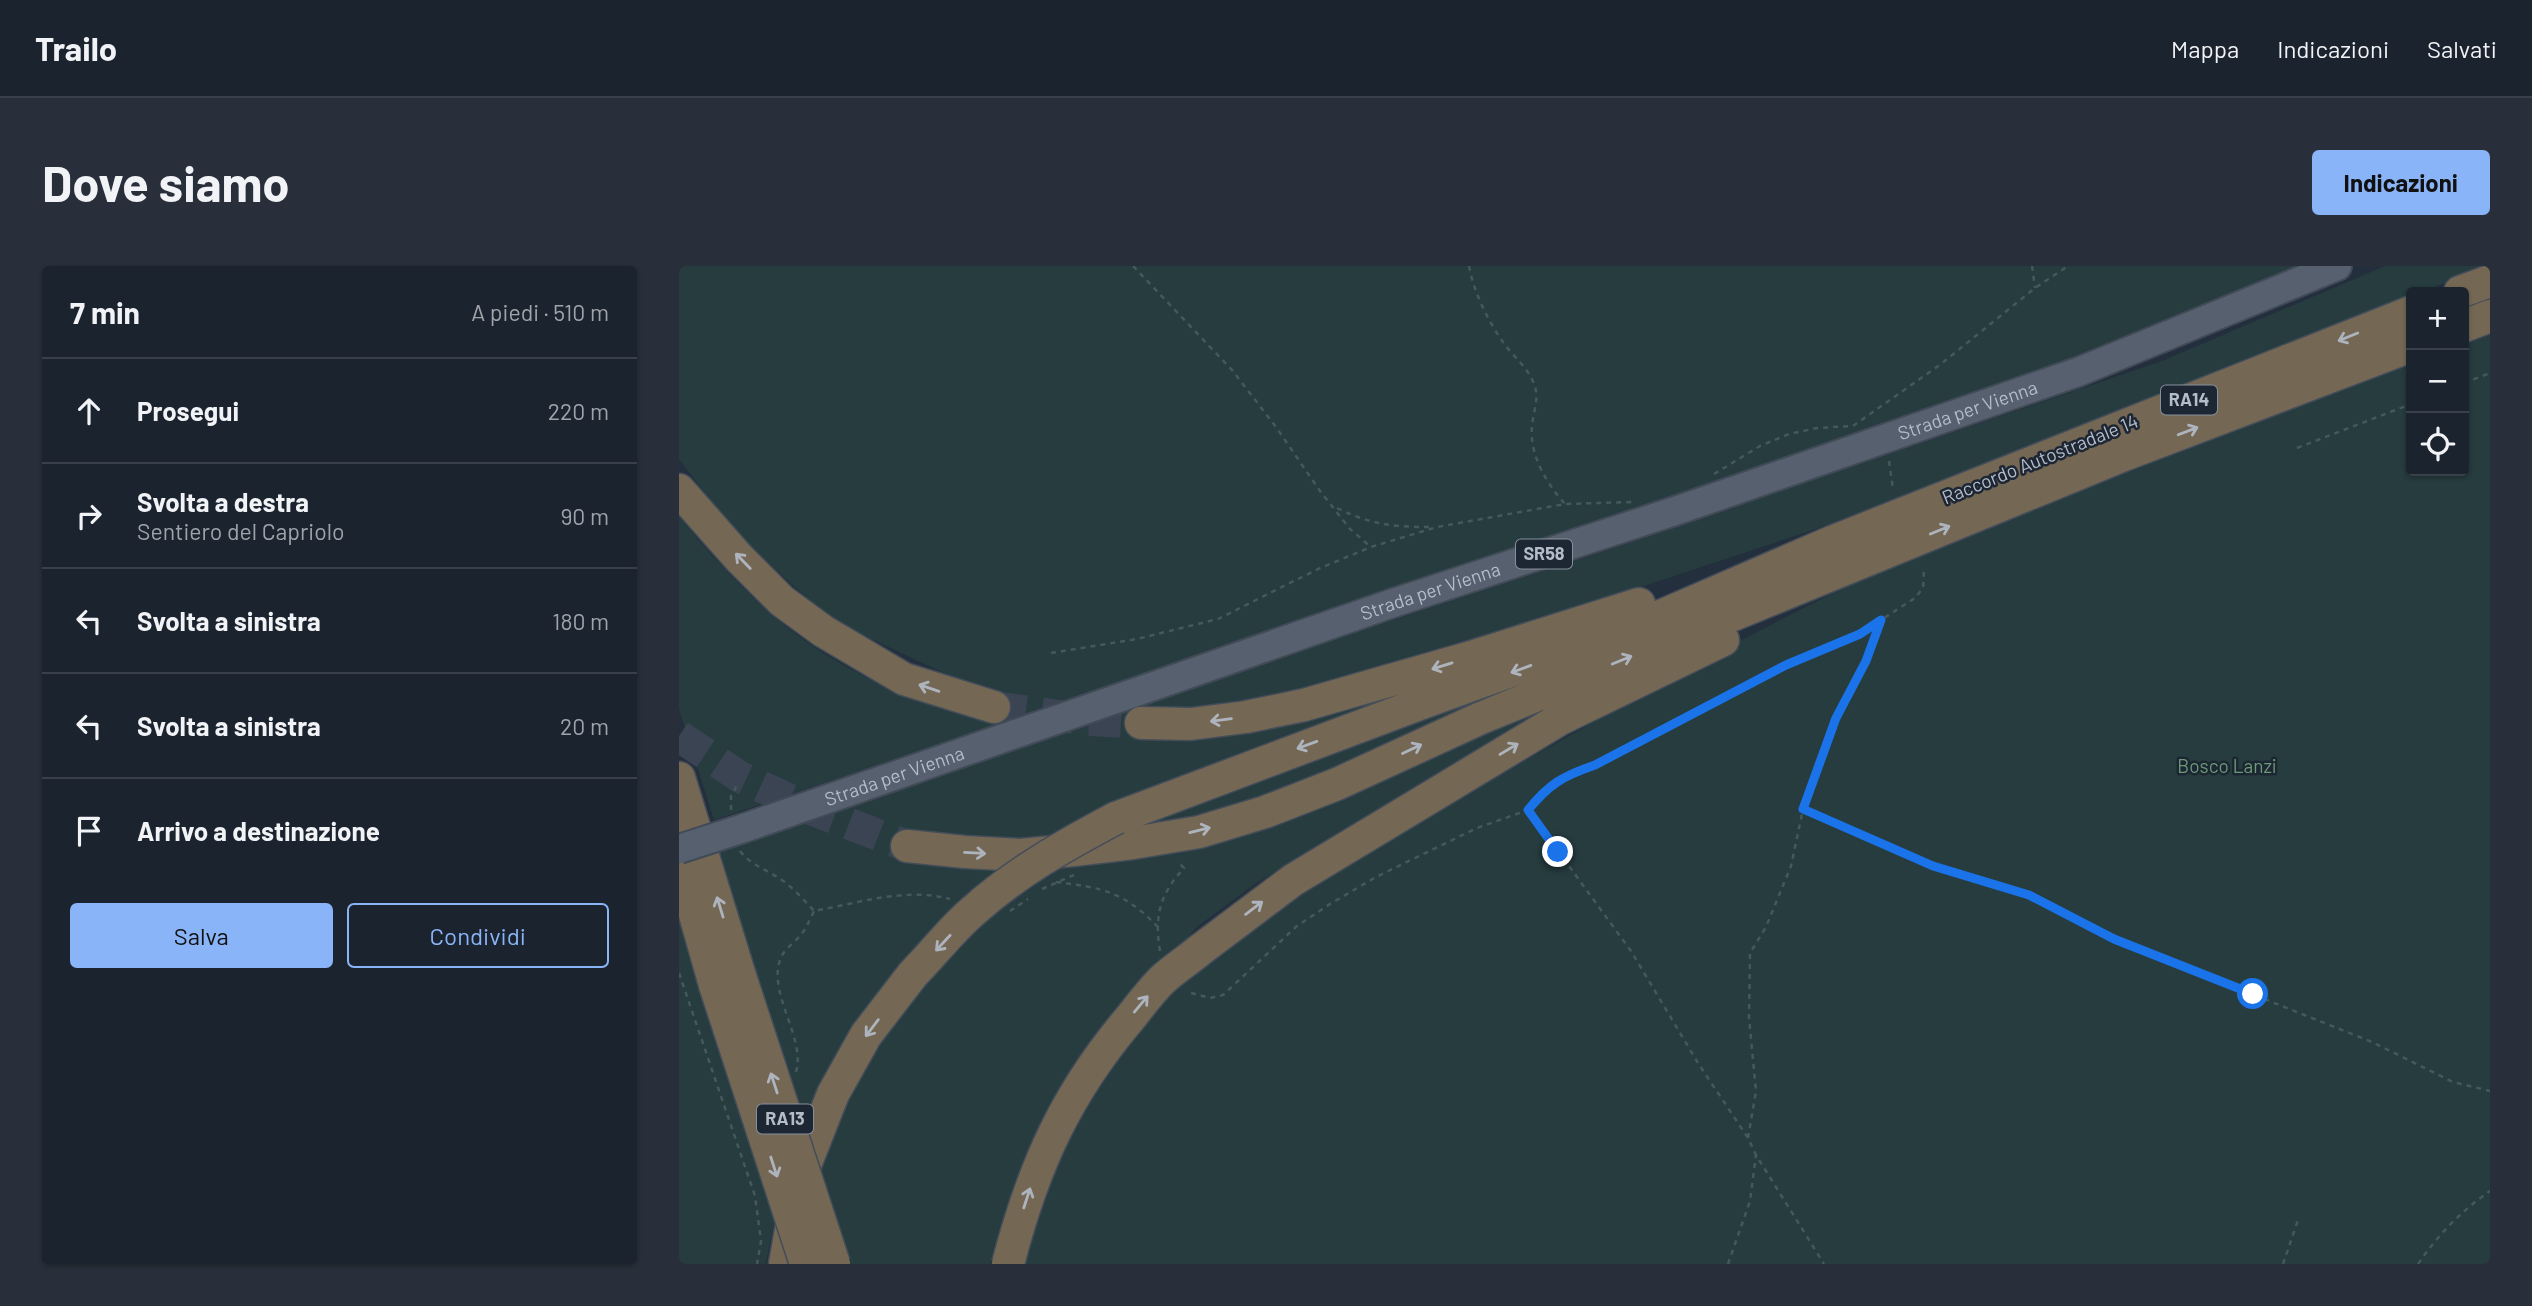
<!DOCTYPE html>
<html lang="it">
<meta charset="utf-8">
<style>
body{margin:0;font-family:Barlow,sans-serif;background:#282f3a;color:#f1f3f6}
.controls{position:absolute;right:21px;top:21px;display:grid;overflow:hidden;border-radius:7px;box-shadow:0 2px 5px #0004}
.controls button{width:63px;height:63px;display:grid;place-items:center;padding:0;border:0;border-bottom:2px solid #39404a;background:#1b232e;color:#f1f3f6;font:35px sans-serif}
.stop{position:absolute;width:21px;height:21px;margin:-16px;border:5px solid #1a73e8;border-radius:50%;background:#fff}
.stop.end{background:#1a73e8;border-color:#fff;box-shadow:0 2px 7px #0008}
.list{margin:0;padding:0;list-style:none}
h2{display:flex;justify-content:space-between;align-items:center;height:91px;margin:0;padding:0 28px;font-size:30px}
h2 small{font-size:23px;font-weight:400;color:#a0a4aa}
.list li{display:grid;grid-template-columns:46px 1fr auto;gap:21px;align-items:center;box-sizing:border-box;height:105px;padding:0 28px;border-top:2px solid #39404a}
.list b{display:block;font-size:26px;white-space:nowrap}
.list p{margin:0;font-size:23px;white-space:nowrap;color:#a0a4aa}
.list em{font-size:23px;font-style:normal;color:#a0a4aa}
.actions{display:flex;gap:14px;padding:21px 28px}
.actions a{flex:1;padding:16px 0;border:2px solid #8ab4f8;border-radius:7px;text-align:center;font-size:24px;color:#8ab4f8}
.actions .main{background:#8ab4f8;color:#111}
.icon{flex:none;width:38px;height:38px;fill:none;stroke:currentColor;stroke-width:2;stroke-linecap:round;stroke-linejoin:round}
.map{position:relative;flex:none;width:1811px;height:998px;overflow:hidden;border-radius:7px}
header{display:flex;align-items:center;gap:42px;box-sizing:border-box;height:98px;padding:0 35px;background:#1b232e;border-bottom:2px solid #39404a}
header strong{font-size:33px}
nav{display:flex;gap:38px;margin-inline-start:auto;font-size:24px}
.intro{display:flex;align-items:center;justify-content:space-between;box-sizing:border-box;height:168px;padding:0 42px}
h1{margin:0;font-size:49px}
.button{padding:18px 32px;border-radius:7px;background:#8ab4f8;color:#111;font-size:24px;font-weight:700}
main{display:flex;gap:42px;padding:0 42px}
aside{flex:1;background:#1b232e;border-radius:7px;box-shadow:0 2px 5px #0004}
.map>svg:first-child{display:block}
.green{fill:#263c3f}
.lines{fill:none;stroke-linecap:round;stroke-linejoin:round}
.highway-tunnel{stroke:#3a4453;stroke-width:32;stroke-dasharray:32 16;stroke-linecap:butt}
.primary-casing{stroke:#414a57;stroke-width:32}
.highway-casing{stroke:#434c59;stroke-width:35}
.path{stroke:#44595c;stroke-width:2.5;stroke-dasharray:5 5;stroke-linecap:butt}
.primary{stroke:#56606e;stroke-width:28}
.highway{stroke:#746855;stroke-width:32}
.primary-bridge-casing{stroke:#414a57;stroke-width:32;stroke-linecap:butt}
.highway-bridge-casing{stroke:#434c59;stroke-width:35;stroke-linecap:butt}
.primary-bridge{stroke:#56606e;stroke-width:28}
.highway-bridge{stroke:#746855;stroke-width:32}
.oneway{stroke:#aeb4bd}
.route{stroke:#1a73e8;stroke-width:9}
.labels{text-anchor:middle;stroke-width:5;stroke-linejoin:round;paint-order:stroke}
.shield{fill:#1d2633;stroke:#878f9c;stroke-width:2}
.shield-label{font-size:18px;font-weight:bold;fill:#b4bcc9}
.street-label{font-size:19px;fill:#b4bcc9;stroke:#1d2633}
.park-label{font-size:19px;fill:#6b9a76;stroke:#1d2633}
</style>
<header>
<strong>Trailo</strong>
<nav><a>Mappa</a><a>Indicazioni</a><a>Salvati</a></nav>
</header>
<div class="intro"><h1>Dove siamo</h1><a class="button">Indicazioni</a></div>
<main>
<aside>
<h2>7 min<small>A piedi · 510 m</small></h2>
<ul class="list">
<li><svg class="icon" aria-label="ahead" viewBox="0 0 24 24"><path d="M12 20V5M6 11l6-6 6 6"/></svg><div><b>Prosegui</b></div><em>220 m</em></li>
<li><svg class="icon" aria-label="right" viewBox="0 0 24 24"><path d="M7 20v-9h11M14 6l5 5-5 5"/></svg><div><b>Svolta a destra</b><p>Sentiero del Capriolo</p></div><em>90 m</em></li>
<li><svg class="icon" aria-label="left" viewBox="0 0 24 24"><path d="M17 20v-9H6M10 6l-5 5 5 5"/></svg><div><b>Svolta a sinistra</b></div><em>180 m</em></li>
<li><svg class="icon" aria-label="left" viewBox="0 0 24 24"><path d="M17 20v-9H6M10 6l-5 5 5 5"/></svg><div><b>Svolta a sinistra</b></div><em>20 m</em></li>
<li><svg class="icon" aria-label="arrive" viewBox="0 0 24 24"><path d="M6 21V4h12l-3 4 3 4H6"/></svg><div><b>Arrivo a destinazione</b></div></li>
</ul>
<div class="actions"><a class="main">Salva</a><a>Condividi</a></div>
</aside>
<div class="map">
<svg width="1811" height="998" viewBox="0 0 1811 998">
<rect width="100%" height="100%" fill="#242f3e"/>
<path class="green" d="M0 0H1637L1283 137 35 554 0 443V251C27 284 64 324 97 352 152 400 241 443 314 454L320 424 267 408 152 354 55 265 0 193Z
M1706 0H1810L1742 26H1732V30L1276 211 1137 263 753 390 621 425 462 457 771 413 980 363 589 531 512 554 364 575H299L239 565 228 579 226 595 315 605 433 596 548 575 612 553 691 520 1003 379 663 565 576 618 519 660 508 672 521 684 679 588 1049 381 1166 321 1288 269 1732 96V205H1785V76L1811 66V998H168L132 897 225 702 167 772 135 834 124 868 38 581 448 441 944 279 1483 95Z
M0 630 96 952 87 998H0Z"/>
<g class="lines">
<path class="highway-tunnel" d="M315 441 409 454 462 457
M0 470 61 511 129 542 228 580"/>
<defs>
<g id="primary">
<path id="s1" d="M65 562 717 336 996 245 1399 106 1658 0"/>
</g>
<path id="highway" d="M1781 26 1811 15
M1785 60 1811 50
M0 224 60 292 103 335 144 365 225 413 315 441
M462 457 512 458 567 451 625 439 789 392 960 338
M0 512 60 707
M437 552 743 437 968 356 1155 275 1732 46
M228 580 286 586 341 589 395 584 454 577 520 566 586 546 658 518 802 452 1445 189 1732 80
M0 592 36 719
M521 684 614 614 881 453 1044 374
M106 998 121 912 154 828 187 769 234 708"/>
</defs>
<use href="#primary" class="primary-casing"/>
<use href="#highway" class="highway-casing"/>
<path class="path" d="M454 0 553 104 597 161 641 225 671 263 692 281
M790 0C795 27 810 57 826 79 836 92 849 102 855 118 861 132 854 146 853 160 850 189 868 218 886 238
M1353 0 1356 22
M1785 117 1811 107
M1618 182 1732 138
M1210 195 1214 223
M1035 208 1081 180 1110 168 1138 162 1174 160 1262 98 1356 22 1389 0
M658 242C693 259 714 261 753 261
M372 387 458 373 539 353 639 303 692 281 758 261 886 238 953 236
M1124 543 1254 600 1350 629 1435 673 1693 776 1774 816 1811 825
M52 544V530L59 518
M849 544 952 685 1019 797 1069 872 1077 889 1145 998
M61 585C71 598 84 602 98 611 112 619 124 633 135 645 180 637 226 621 271 633
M377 616C425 622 445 626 479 661
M363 623 395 609
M331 645 349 633
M481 685C475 650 481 628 505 602L498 595
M0 707 76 930 82 975 78 998
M512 727 531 732 544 729 618 660 651 638 697 611 798 562 849 544 865 523 885 510 916 499 1107 399 1181 368 1202 354
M117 806C127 772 89 729 101 694 104 684 115 677 122 669 127 662 131 654 135 645
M1069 872 1077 825 1070 752 1071 687 1087 661 1112 600 1124 543 1157 452 1187 395 1202 354 1236 332 1244 322 1245 302
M1049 998 1071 935 1077 889
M1604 998 1620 951
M1739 998C1759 969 1782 945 1811 925"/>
<use href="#primary" class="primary"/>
<use href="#highway" class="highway"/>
<defs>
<path id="primary-bridge" d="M0 583 65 562"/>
<path id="highway-bridge" d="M60 707 155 998
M234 708C254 688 272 664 293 646 336 607 386 579 437 552
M36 719 127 998
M329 998C354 901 387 827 452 751 462 738 472 725 483 714 495 703 509 694 521 684"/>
</defs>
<use href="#primary-bridge" class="primary-bridge-casing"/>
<use href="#highway-bridge" class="highway-bridge-casing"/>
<use href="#primary-bridge" class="primary-bridge"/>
<use href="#highway-bridge" class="highway-bridge"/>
</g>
<defs><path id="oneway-shaft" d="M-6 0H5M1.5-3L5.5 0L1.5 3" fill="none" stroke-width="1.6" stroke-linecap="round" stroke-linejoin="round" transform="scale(1.75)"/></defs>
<g class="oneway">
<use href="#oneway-shaft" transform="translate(1669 71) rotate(158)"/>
<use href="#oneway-shaft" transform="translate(1509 165) rotate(-21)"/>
<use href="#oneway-shaft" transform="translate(1261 264) rotate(-22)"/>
<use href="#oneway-shaft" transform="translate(64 295) rotate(-134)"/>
<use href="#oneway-shaft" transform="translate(943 394) rotate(-22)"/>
<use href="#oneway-shaft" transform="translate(763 400) rotate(163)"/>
<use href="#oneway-shaft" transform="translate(842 403) rotate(160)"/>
<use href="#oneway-shaft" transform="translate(250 422) rotate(-161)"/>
<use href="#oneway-shaft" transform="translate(542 454) rotate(173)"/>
<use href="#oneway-shaft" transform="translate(628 479) rotate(160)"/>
<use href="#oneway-shaft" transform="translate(733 483) rotate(-25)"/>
<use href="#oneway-shaft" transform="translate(830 483) rotate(-31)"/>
<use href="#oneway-shaft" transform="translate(521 564) rotate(-14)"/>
<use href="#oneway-shaft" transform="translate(296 587) rotate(3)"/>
<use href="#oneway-shaft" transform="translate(41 641) rotate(-107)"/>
<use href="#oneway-shaft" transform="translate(575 642) rotate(-37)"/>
<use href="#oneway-shaft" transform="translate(264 677) rotate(133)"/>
<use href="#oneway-shaft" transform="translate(462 738) rotate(-50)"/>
<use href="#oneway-shaft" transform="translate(193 762) rotate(127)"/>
<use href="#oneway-shaft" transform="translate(95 817) rotate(-108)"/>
<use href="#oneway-shaft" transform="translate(95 901) rotate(72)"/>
<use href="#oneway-shaft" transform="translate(348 932) rotate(-72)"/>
</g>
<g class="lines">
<path class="route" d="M879 586 849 544C870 518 884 510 916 499L1107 399 1181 368 1202 354 1187 395 1157 452 1124 543 1254 600 1350 629 1435 673 1574 728"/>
</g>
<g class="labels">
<g class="shield">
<rect x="1482" y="119.5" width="56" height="29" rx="5"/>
<rect x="837" y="273.5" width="56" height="29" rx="5"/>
<rect x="78" y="838.5" width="56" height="29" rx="5"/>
</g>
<g class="shield-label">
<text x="1510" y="140">RA14</text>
<text x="865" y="294">SR58</text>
<text x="106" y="859">RA13</text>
</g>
<g class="street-label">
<text dy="7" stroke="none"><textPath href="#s1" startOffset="1293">Strada per Vienna</textPath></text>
<text transform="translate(1361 193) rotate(-22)" y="7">Raccordo Autostradale 14</text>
<text dy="7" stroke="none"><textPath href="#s1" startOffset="726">Strada per Vienna</textPath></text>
<text dy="7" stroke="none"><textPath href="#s1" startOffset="159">Strada per Vienna</textPath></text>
</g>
<g class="park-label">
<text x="1548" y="507">Bosco Lanzi</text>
</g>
</g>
</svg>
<div class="controls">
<button>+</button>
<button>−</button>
<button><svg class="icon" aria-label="locate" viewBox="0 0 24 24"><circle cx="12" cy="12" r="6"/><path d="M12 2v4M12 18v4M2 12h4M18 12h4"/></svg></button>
</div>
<div class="stop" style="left:1574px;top:728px"></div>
<div class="stop end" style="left:879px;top:586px"></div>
</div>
</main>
